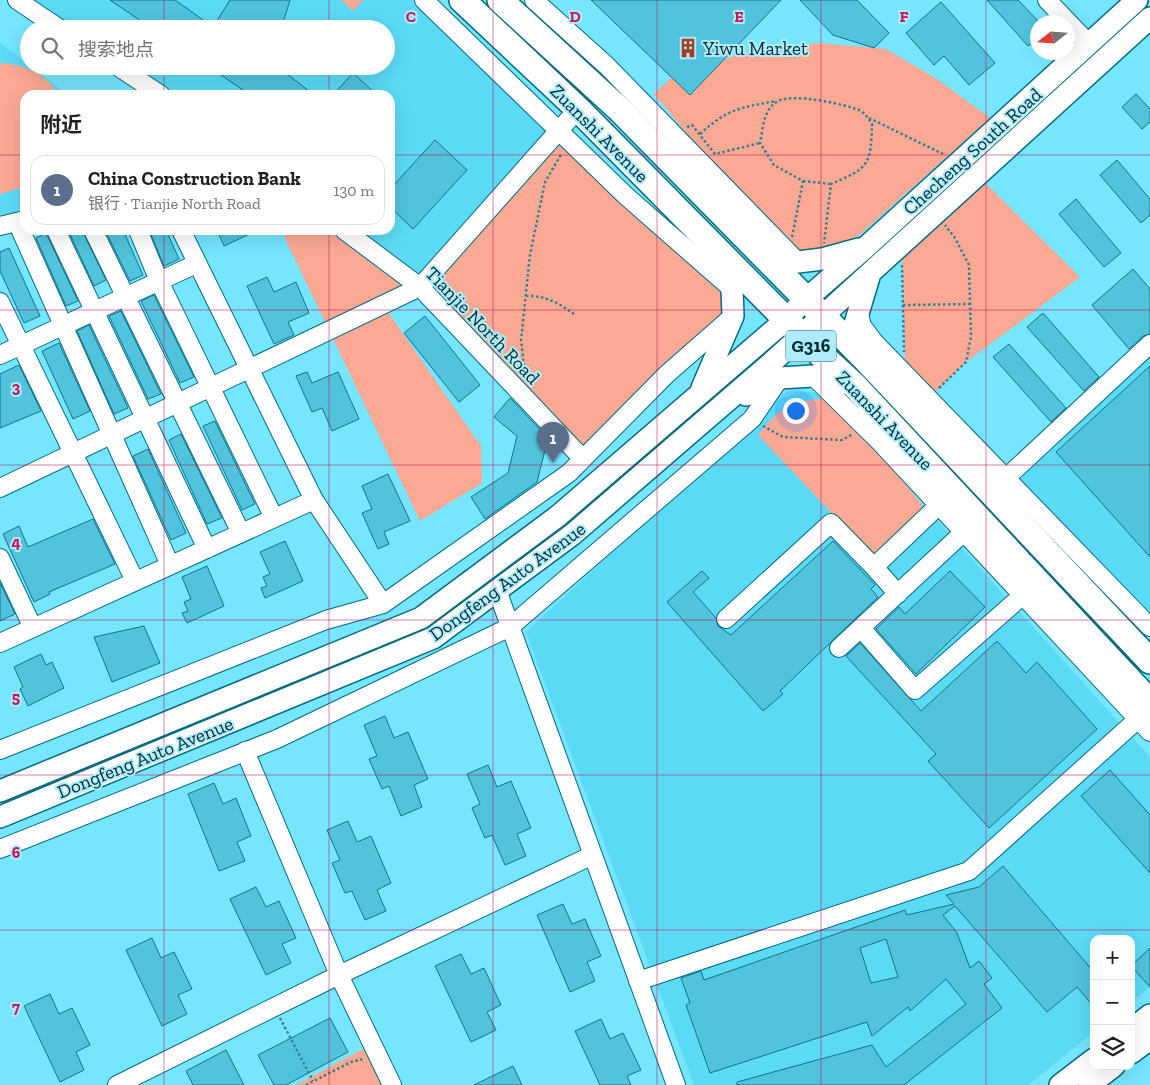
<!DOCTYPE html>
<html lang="zh">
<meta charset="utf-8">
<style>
body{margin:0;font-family:"Zilla Slab","Noto Sans SC",serif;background:#f6f6f6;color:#202124}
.controls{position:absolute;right:15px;bottom:15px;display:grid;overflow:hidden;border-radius:10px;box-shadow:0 5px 20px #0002}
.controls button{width:45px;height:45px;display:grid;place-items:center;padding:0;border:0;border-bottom:1px solid #e0e0e0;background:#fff;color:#202124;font:25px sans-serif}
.compass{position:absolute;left:1030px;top:15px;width:45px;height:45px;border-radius:50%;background:#fff;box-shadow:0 5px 20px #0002;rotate:253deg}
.you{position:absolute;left:795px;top:410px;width:18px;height:18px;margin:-12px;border:4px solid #fff;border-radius:50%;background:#1a73e8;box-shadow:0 0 0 8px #1a73e833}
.badge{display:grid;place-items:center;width:32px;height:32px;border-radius:50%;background:#a43c22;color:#fff;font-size:16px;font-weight:700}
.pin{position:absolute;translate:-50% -41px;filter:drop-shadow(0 1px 2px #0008)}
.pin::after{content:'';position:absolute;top:26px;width:18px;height:15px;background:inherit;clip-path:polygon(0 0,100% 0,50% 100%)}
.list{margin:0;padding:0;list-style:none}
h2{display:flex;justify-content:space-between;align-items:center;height:65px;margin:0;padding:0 20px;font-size:21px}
h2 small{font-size:16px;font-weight:400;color:#757577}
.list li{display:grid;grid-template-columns:32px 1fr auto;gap:15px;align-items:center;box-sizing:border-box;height:70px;margin:0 10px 10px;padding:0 10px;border:1px solid #e0e0e0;border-radius:15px}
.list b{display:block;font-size:19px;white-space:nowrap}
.list p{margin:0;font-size:16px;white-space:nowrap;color:#757577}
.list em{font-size:16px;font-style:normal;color:#757577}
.icon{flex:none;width:28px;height:28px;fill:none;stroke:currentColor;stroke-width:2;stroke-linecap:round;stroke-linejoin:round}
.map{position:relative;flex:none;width:1150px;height:1085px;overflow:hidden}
.search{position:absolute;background:#fff;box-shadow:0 5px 20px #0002;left:20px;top:20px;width:375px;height:55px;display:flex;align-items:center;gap:12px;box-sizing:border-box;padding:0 18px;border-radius:28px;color:#757577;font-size:19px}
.panel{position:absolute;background:#fff;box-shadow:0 5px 20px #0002;left:20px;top:90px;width:375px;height:145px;border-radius:15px}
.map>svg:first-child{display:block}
.built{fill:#5bdaf6}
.green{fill:#fba995}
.building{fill:#51c3dc;stroke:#147487;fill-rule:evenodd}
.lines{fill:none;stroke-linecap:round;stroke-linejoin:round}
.minor-casing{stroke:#006c7e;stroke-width:20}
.major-casing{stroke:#006c7e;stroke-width:24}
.highway-casing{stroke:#006c7e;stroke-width:28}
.path{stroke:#398090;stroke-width:2.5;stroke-dasharray:2.5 2.5;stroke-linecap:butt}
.minor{stroke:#fff;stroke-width:18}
.major{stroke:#fff;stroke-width:21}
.highway{stroke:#fff;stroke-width:25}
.grid{fill:none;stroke:#c2185b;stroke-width:1;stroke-opacity:0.55}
.labels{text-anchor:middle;stroke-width:4;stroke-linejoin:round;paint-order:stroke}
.shield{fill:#afecfb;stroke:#38656e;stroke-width:1}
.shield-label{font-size:18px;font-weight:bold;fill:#052b32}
.poi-label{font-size:19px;fill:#052b32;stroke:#afecfb;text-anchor:start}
.street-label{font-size:19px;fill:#052b32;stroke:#afecfb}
.grid-label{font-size:16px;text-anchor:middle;font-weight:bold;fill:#c2185b;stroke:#afecfb;stroke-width:4;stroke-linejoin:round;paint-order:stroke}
</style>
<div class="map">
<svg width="1150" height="1085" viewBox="0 0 1150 1085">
<rect width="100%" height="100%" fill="#76e5ff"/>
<path class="built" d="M17 0H424L559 131 420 287 345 230H390V95H161L117 66H386V29H60Z
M0 43 68 95H25V210L0 217Z
M1150 351V621L1015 475Z
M802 391 823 394 1150 757V987L1131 1002V939H1094V1032L1028 1085H694L526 632 777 400Z"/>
<path class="green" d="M341 0H363L353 11Z
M819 43 886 49 937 79 990 118 837 255 798 262 775 240 654 94 675 74 754 50Z
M3 63C28 66 46 74 59 95H25V187L0 194V64Z
M559 131 732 289 733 316 583 459 420 287 383 305 481 446 482 483 420 521 281 230H344L420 287Z
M978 176 1080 277 966 362 929 398 905 373 902 246Z
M836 398 924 507 872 556 758 435C784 402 795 400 836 398Z
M372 1044 391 1085H296Z"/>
<path class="building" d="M110 0H175L213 27 230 0H290L281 29H153Z
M591 0H781L690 95Z
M800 0H857L889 33 874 48 833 35Z
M987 0H1018L1038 21V38L1028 46Z
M941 2 995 63 969 85 944 56 934 65 906 33Z
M208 66H277L314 95H250Z
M353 73 377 95H333Z
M1136 94 1150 109V122L1142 129 1122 107Z
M435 140 467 170 413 229 390 207V189Z
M1117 160 1150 199V215L1141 223 1100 175Z
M1076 199 1121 253 1104 267 1059 214Z
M68 230H82L106 280 94 286Z
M105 230H123L143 275 130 281Z
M149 230H166L179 259 164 266Z
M217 230H258L224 246Z
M46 233 78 301 66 306 36 238Z
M9 248 40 316 24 323 0 271V252Z
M1133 269 1150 289V334L1143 336 1129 349 1092 305Z
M267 277 274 292 296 282 309 313 288 322 294 335 274 344 247 286Z
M154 295 194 377 180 383 141 301Z
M121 311 161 394 148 399 109 316Z
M1043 313 1099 377 1084 391 1027 327Z
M425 316 480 385 459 402 404 333Z
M89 325 128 408 114 414 77 331Z
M59 343 90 411 73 419 42 351Z
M1009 344 1066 408 1051 422 993 357Z
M19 365 41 411 0 428V374Z
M1150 366V557L1056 452Z
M307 372 312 383 338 372 359 419 332 431 322 408 312 412 296 376Z
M510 398 548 438 537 482 485 519 471 497 508 473 517 436 494 417Z
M215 421 255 504 242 510 203 426Z
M181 434 222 518 207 524 169 440Z
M148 449 186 533 171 540 133 456Z
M388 474 410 521 384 532 389 544 378 549 362 513 372 509 362 486Z
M93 519 115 564 49 592 50 594 34 602 3 534 19 526 28 547Z
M285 541 303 581 265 598 261 588 267 586 263 577 270 574 260 552Z
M833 541 875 585 871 589 878 597 780 691 783 694 763 711 667 602 702 571 709 578 693 592 716 618 718 626 731 635Z
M207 566 224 606 187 623 182 613 188 611 184 602 191 599 182 577Z
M950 571 985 607 916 674 876 629 899 607 905 614Z
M0 583 15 614 0 621Z
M144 626 160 663 112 682 94 637Z
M997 641 1026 673 1037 662 1097 729 989 828 928 761 936 754 846 656 860 643 921 711Z
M41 654 46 665 52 662 64 688 28 706 20 689 23 687 14 667Z
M385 716 394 738 408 732 428 779 414 785 422 807 401 816 389 786 382 789 369 759 377 756 364 725Z
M488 765 497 787 511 781 531 828 517 834 526 856 505 865 492 835 485 838 472 808 480 804 467 774Z
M1110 770 1150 815V873L1081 796Z
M214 783 223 804 236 798 251 836 237 842 245 861 219 871 188 794Z
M348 821 357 842 371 836 391 883 377 890 386 911 365 920 352 891 345 893 332 863 340 860 327 830Z
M1003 866 1094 972V1007L1077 987 1047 1012 955 906 943 915 957 933 970 968 979 961 992 978 984 984 1002 1008 904 1085H737V1082L872 1045 886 1067 966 1004 946 979 910 1011 908 1007 872 1036 867 1022 710 1073 686 1005 690 1003 681 978 701 971 704 980 905 910 907 915 954 904 946 895 979 887ZM886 939 898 977 871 983 860 948Z
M256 887 266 907 279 901 296 938 282 944 291 963 266 975 230 899Z
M563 904 572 924 585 919 601 956 587 962 595 981 570 992 537 915Z
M152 938 161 958 174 952 192 989 178 995 187 1014 162 1026 126 950Z
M1150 948V987L1131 966Z
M461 954 471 974 484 968 501 1005 487 1012 496 1030 471 1042 435 966Z
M50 994 59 1014 72 1008 90 1045 76 1052 84 1070 60 1082 24 1006Z
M330 1018 348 1052 286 1085H274L258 1055Z
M601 1019 610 1039 623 1033 641 1070 627 1076 631 1085H600L575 1031Z
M226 1050 244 1085H193L186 1071Z
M513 1066 522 1085H474Z"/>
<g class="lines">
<defs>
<path id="minor" d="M17 0 60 29
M424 0 626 196 732 289
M534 0 607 66 796 260
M1047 0 1089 44
M117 66 161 95
M17 222 170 565
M0 226 25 220
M56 230 207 549
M93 230 241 533
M138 230 159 281 274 518
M181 230 314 500 383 604
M344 230 420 287 583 459
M0 302 135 581
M859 314 862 326 874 342 1150 627
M0 355 196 264
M813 376 879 441 1150 732
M1006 478 1150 344
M0 488 420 287 578 109
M0 558 33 628
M874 567 898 594
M497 590 676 1085
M726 619 831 523 874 567 939 505
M867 635 915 690 1023 595
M0 643 314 500
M839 648 964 532
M0 750 326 620 383 604 569 473 667 374 732 317
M245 751 339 975 392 1085
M0 849 277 739 510 627 752 419 780 378
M638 981 969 871 1138 719 1150 705
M117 1085 339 975 593 855"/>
<path id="major" d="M755 247 798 262 822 259 858 249
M866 357 854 327 869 277
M702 388 733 316 732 289 718 252
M746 395 780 378 813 376 854 385
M0 791 421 618 558 516 781 324 805 300 866 247 1137 0
M0 817 433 638 573 534 770 364 1150 18
M1131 1030 1150 1015
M1131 1053 1150 1039
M1060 1085 1094 1059
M1089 1085 1114 1066"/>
<path id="highway" d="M462 0 578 109 818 352 854 385 1150 702
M500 0 619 109 868 362 1150 661"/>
</defs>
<use href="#minor" class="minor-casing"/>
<use href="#major" class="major-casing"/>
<use href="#highway" class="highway-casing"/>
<path class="path" d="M869 118 943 154
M687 127 692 125 715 154 760 143
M700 134C729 108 739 108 776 101
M803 181 831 184
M792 237 803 181 774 165 760 143C763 129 763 109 778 101 792 93 844 104 859 110 865 113 869 119 872 124 871 165 869 168 831 184L824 243
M902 265 904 352
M526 296C544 295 559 303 574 314
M903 305 970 304
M525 376 521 340 530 255 545 182 562 153
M939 388 966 362 971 337 969 265 955 238 945 225
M763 426 783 437 842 440 853 434
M280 1018 313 1081
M306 1085 351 1062 363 1059"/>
<use href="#minor" class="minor"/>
<use href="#major" class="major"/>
<use href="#highway" class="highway"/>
</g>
<path class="grid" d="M164 0V29M329 0V29M493 0V1085M657 0V1085M821 0V1085M986 0V1085M164 66V95M329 66V95M0 155H25M390 155H1150M164 230V1085M329 230V1085M0 310H1150M0 465H1150M0 620H1150M0 775H1150M0 930H1150"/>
<defs>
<symbol id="building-bare" viewBox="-9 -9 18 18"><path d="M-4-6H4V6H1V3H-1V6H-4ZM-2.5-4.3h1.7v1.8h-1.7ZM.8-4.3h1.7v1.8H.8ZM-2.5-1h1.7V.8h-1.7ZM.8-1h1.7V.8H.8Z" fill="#a43c22" stroke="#afecfb" stroke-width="2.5" paint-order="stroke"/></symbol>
</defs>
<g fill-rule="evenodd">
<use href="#building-bare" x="674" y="34" width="28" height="28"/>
</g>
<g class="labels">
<rect class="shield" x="786" y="330.5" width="50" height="31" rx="4"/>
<g class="shield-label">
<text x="811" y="352">G316</text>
</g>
<g class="poi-label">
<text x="703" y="55">Yiwu Market</text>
</g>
<g class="street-label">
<text transform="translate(600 133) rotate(45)" y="7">Zuanshi Avenue</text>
<text transform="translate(972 151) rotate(-42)" y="7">Checheng South Road</text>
<text transform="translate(483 325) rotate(46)" y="7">Tianjie North Road</text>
<text transform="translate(885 420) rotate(46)" y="7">Zuanshi Avenue</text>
<text transform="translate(507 581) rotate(-36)" y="7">Dongfeng Auto Avenue</text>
<text transform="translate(145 757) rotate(-22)" y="7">Dongfeng Auto Avenue</text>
</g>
</g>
<g class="grid-label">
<text x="411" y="22">C</text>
<text x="575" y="22">D</text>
<text x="739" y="22">E</text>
<text x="904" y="22">F</text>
<text x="16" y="393">3</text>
<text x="16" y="548">4</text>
<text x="16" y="703">5</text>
<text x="16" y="858">6</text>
<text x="16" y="1013">7</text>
</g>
</svg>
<div class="controls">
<button>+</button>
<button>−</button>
<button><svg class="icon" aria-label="layers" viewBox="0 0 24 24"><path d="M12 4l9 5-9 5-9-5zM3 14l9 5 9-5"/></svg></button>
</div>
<svg class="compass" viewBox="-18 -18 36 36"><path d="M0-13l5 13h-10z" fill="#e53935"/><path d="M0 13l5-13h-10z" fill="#757577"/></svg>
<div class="you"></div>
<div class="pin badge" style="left:553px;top:463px;background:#5c6f8a">1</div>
<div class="search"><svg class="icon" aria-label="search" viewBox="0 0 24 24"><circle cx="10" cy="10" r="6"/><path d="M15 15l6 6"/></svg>搜索地点</div>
<section class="panel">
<h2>附近<small></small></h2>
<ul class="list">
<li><span class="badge" style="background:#5c6f8a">1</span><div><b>China Construction Bank</b><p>银行 · Tianjie North Road</p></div><em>130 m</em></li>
</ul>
</section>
</div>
